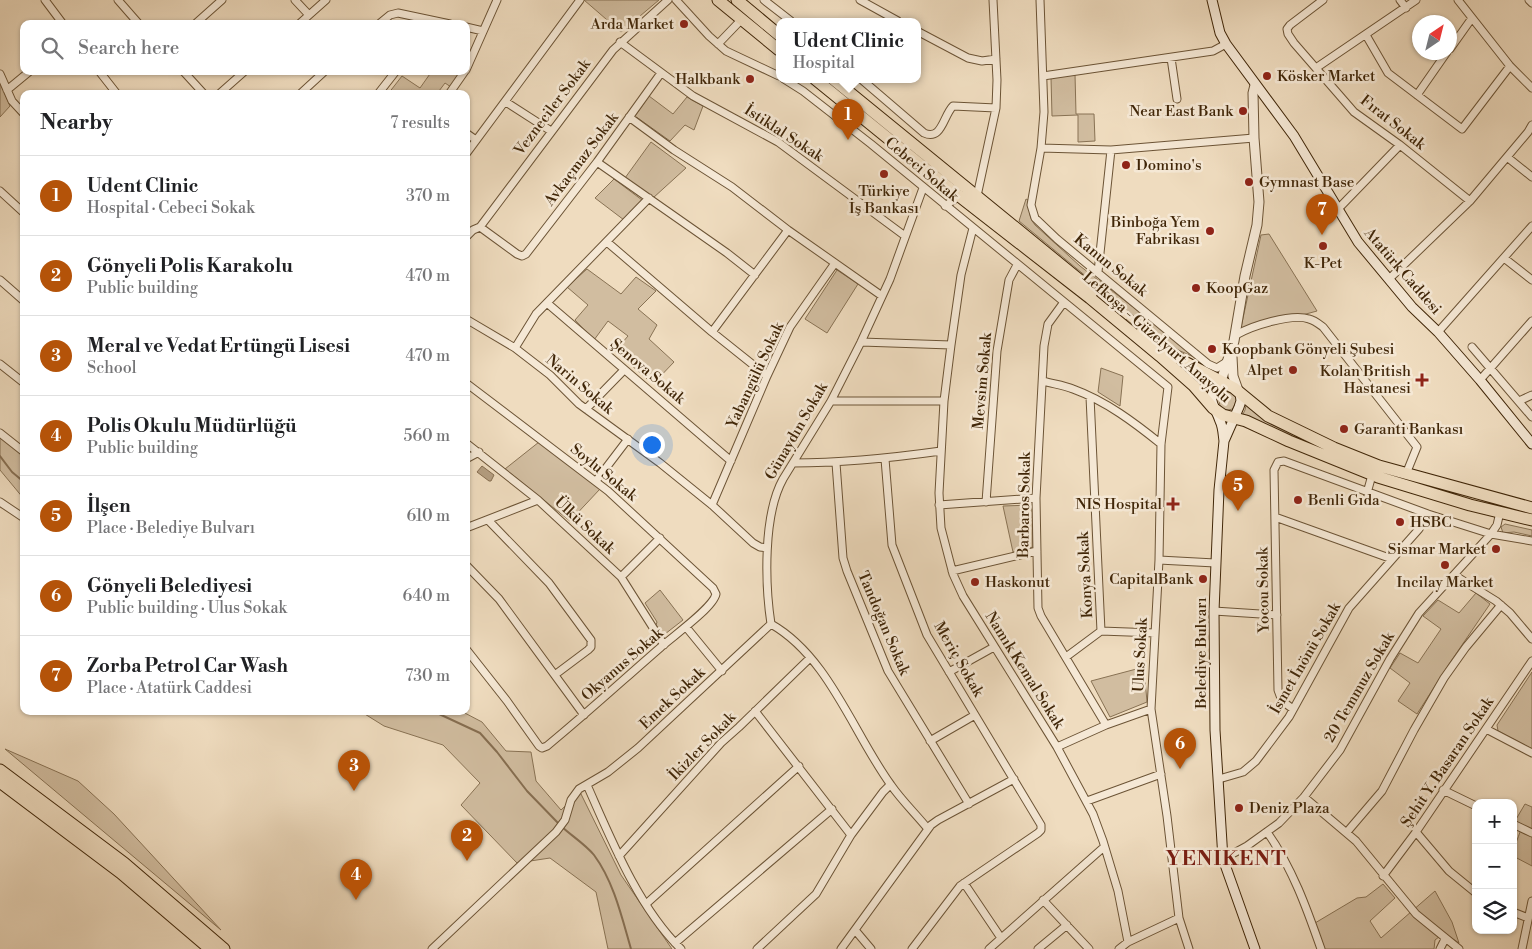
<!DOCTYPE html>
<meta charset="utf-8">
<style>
body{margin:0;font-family:"Libre Bodoni",serif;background:#f6f6f6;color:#202124}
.controls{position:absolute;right:15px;bottom:15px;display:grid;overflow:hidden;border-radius:10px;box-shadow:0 1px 4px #0004}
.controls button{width:45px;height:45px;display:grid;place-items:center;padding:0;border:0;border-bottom:1px solid #e0e0e0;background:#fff;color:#202124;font:25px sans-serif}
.compass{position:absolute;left:1412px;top:15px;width:45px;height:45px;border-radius:50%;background:#fff;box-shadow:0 1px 4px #0004;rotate:35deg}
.you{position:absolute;left:651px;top:444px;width:18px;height:18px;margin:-12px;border:4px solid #fff;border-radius:50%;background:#1a73e8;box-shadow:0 0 0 8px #1a73e833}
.badge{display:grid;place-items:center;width:32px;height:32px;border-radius:50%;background:#b45309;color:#fff;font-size:16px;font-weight:700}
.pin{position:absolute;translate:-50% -41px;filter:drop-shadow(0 1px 2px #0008)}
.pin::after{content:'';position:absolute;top:26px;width:18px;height:15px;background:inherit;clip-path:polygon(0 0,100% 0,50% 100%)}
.popup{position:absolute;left:776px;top:18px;width:145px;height:65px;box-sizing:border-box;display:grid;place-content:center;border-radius:10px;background:#fff;filter:drop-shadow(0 1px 4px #0005);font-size:16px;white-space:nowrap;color:#757577}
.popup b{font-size:19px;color:#202124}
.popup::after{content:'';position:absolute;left:50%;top:100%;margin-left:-10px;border:10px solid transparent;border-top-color:#fff}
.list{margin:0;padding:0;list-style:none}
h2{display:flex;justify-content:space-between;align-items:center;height:65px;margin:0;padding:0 20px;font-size:21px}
h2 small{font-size:16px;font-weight:400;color:#757577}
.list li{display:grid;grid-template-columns:32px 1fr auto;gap:15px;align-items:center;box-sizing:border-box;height:80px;padding:0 20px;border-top:1px solid #e0e0e0}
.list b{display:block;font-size:19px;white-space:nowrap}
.list p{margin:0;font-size:16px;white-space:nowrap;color:#757577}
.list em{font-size:16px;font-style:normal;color:#757577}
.icon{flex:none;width:28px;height:28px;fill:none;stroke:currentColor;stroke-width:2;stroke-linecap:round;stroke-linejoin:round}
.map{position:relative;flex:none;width:1532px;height:949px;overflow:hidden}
.search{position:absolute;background:#fff;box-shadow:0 1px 4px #0004;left:20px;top:20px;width:450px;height:55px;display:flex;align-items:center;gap:12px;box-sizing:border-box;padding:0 18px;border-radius:10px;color:#757577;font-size:19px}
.panel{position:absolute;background:#fff;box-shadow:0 1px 4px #0004;left:20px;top:90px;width:450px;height:625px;border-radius:10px}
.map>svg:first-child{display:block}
.green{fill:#d1bda0;stroke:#887254}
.water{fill:#b49e81;stroke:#866e51}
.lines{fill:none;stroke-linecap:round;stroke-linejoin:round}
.stream{stroke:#866e51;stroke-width:2}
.minor-casing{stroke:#6c5436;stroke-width:9}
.tertiary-casing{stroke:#6c5436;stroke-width:11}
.secondary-casing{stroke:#402608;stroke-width:11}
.trunk-casing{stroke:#402608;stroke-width:13}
.minor{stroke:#f5e8d5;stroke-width:7}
.tertiary{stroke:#f5e8d5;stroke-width:9}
.secondary{stroke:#f5e8d5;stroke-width:9}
.trunk{stroke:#efdcbf;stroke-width:11}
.poi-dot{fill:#8f2418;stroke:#f5e8d5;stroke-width:2}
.labels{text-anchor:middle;stroke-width:5;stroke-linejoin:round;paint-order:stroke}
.poi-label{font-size:15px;fill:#402608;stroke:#f5e8d5;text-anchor:start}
.street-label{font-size:15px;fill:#402608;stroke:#f5e8d5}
.district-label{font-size:20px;font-weight:bold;letter-spacing:1px;fill:#7a1f14;stroke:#f5e8d5}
</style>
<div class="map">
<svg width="1532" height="949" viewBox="0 0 1532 949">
<rect width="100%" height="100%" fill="#efdcbf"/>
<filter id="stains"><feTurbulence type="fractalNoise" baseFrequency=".004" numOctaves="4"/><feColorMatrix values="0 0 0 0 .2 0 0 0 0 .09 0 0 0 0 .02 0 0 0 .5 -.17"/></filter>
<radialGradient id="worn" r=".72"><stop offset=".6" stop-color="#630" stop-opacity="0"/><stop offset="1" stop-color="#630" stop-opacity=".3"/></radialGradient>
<path class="green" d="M584 0H659L621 32Z
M432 71H462L451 87 445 83 439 91 441 94H388L402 76 420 88Z
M1075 74 1076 114H1094L1095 141 1078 142V115L1052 116 1051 78Z
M0 82 10 106 0 117Z
M649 96 673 114 687 97 703 106 694 130 685 125 670 141 635 116Z
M651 142 686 168 653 198 625 178Z
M614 179 642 200 624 220 595 198Z
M1026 199 1030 201C1029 212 1029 217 1035 225L1080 266 1194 354 1196 358 1178 350 1156 334 1019 221Z
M1269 234 1317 311 1240 332 1261 235Z
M587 269 621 294 636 277 656 291 638 309 657 325 649 339 674 362 653 384 615 351 628 336 608 321 594 340 575 320 588 305 567 287Z
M837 270 858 284 827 333 805 319Z
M1126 319 1154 343 1216 383 1209 396 1124 321Z
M1101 368 1123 376 1120 406 1098 392Z
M1219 401a9 9 0 1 1 18 0a9 9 0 1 1-18 0Z
M1246 405 1273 424 1319 447 1242 416 1245 410Z
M0 431 24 453V499L0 470Z
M539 442 600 489 570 521 505 469Z
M1032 505 1033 547 1013 552 1003 506Z
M1505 524 1532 530V536L1514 532 1503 533 1501 527Z
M660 590 683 620 665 634 661 632 656 625 657 622 645 603Z
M1476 593 1490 604 1449 664 1417 714 1398 701 1410 683 1390 668 1400 653 1418 663 1441 629 1423 616 1438 600 1459 613Z
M1144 667 1147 702 1110 717 1091 681Z
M1532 672V749L1498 731 1497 725Z
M360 711H461L482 722 506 751 531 752 536 781 561 810 580 792 621 875 672 949H608L596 892 550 858 517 863 461 805 480 783 443 745 384 726Z
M5 749 78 781 114 814 221 930Z
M1525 804 1532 807V866L1513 856C1513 847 1520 835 1522 825L1515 821Z
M1383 884 1395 898 1370 921 1381 938 1435 891 1452 922 1459 943 1444 933 1435 940 1434 949H1324L1315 923 1357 898 1366 897Z"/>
<path class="water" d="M482 466 494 475 491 481H489L477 472Z"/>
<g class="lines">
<path class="stream" d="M0 456 12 472 24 482
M430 711 437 713 480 733 497 752 527 791 559 824
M562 827C572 836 586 845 594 855 614 882 622 918 631 949"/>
<defs>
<path id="minor" d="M45 0 63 24
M118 0 139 24
M295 0 309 15
M676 0 709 36 726 51 779 76
M764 0 791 21
M860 0 898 21
M1040 0 1044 112 1041 148 1031 205 1035 218 1057 239 1208 364 1217 368 1228 361
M1323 0 1290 25 1287 29 1288 34 1294 43 1354 112 1400 145 1470 201
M1400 0 1406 8
M1458 0 1510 66 1532 88
M1529 0 1532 3
M195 24 222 0
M299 24 326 0
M379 24 390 15 398 13 450 24
M466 27 483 31
M917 31 968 58 982 61 996 59
M1366 35 1388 73 1462 129 1510 66
M620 42 693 96 778 142 905 236
M718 44 742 19
M1450 49 1472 18
M1171 58 1177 99
M1316 68 1416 0
M466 70 497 0
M99 71 117 94
M183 71 204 94
M0 74 12 101 24 114
M1043 76 1213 51 1226 44
M784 79 803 91 871 144 1168 387 1161 444 1159 560 1151 709 1167 816 1179 918 1189 949
M861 79 924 133C942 141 943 116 953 106L996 108
M7 90 30 71
M219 94 245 71
M300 94 325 71
M378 94 396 71
M449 94 465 71
M1417 95 1447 52
M506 102 551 131
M629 117 674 150 732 187 788 230 882 296
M466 133 476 140
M1041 148 1111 150 1254 138
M466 154 580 0
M1507 157 1532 177
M597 162 727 253 755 275
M0 191 24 213
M977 196 996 108 997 80 993 0
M945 206 959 196
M1339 208 1400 145
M480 227 517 254 522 256 526 254 597 162 661 73
M973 228 961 275 951 345 944 401 939 493 941 528 953 574 963 596 1057 747 1093 814 1103 841 1118 891 1128 942
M466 237 473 230 480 227 613 50 668 0
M607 242 712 332 767 376
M1504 258 1532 280
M1098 272 1111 150
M1389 279 1470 201 1528 132 1532 125
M0 280 24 301
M1064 302 1048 324 1044 346 1036 498 1038 608 1041 616 1106 725
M547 303 731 461
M466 319 515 348 550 375 579 404 660 463 712 505 753 543 760 547 767 548
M712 332 788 230
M1438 332 1532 226
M1236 335C1251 326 1292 313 1309 319 1314 320 1319 324 1323 327L1417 447 1406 474
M861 342 951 345
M1472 347 1532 417
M515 348 536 314 649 198
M0 364 24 383
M1480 380 1532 321
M1043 381C1053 384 1063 385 1073 389 1106 401 1135 423 1161 444
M466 383 608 491 713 588 716 594C713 608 673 636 661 647 623 680 586 714 547 746L542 748 539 746 507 701 466 649
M1090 397 1101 631
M831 401H944
M1519 401 1532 395
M586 409 624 370
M0 433 24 452
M466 443 538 500 621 577 664 645
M466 459 479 452
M885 459 892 545 927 635 1041 825V830L1038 833 960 886 912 949
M793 463C843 463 891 458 941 451
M836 463 843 558 847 571 888 671 969 804
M596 481 628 439
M1367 493 1372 475
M0 502 24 518
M986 502 997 351 1009 280 1017 265
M712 505 767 376 790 327 835 263
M939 505 1036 498
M1275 517 1392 559
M488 520 549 583 591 640V647L588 650 556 674
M466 528 538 500
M1159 560 1215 563
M466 565 499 599 584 715
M952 571 1037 551
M1454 575 1496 601 1510 613 1532 639
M621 577 660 538
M1214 611 1277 615
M771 624C765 584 763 515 783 479L831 401 861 342 890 279 923 188
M771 624C829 657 853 733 891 785 902 801 916 814 928 829
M686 627 722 671
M1066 657 1101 631 1155 633
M949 672 994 647
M1293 709 1282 701 1278 690 1274 470 1278 462 1284 461 1428 514 1491 534 1532 541
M755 711 851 835
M1486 729 1532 753
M930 741 975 715
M1057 747 1106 725 1151 709
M1219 779 1243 772 1256 761 1289 717 1349 608 1419 529 1428 514
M587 785C611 839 638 907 681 949
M1443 790 1476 806
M1304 797 1356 841 1416 914 1459 949
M1087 801 1161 774
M1513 824 1532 833
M1267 832C1292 867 1307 909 1321 949
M1347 832 1382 791 1414 730 1444 678 1466 647 1501 605
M1416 832 1449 871 1476 893
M619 856 721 743 739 727 810 658
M1223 859 1247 846 1279 823 1304 797 1340 750 1390 659 1419 613 1491 534 1497 525 1500 512
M1383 876 1416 832 1532 661
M964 883 1001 938
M1043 900 1089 949
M646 904 799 766
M1513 912 1528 918
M855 930 871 949
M675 943 832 809
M432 949 556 832 565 820 571 800 579 789 608 772 638 748 771 624
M757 949 816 894 851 835 883 792 890 785
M841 949 931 825 938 820 1014 779
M989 949 1104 847
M1038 949 1067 925
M1119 949 1128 942 1179 918
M1440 949 1445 939
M1522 949 1532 901"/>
<path id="tertiary" d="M1232 357 1233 376 1239 393
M1221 381 1234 341 1245 276 1257 225 1259 202 1254 138 1253 93 1255 85"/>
<path id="secondary" d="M1212 0 1220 33 1226 44 1294 136 1358 242 1412 307 1438 332 1480 380 1532 444
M1221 381C1204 399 1214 403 1220 421 1223 427 1223 434 1224 441
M1240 393 1241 401 1239 407 1224 441 1219 490 1214 611 1215 730 1223 859 1255 949"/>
<path id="trunk" d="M718 0 779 50
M737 0 779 35
M815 79 959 196 1090 298 1160 356 1194 386 1213 408 1223 415 1246 421 1289 441 1378 477 1470 505 1532 520
M833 79 1093 291
M1142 332 1183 361 1234 388 1268 416 1334 448 1379 466 1532 508
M0 770 124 863 224 949
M0 782 121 873 210 949"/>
</defs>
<use href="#minor" class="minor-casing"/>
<use href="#tertiary" class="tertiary-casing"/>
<use href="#secondary" class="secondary-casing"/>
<use href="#trunk" class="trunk-casing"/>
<use href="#minor" class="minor"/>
<use href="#tertiary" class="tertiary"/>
<use href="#secondary" class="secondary"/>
<use href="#trunk" class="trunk"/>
</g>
<g class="poi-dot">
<circle cx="684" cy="24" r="5"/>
<circle cx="1267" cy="76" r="5"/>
<circle cx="750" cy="79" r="5"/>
<circle cx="1243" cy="111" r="5"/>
<circle cx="1126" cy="165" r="5"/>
<circle cx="884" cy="174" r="5"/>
<circle cx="1249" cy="182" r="5"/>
<circle cx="1210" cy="231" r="5"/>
<circle cx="1323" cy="246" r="5"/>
<circle cx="1196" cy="288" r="5"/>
<circle cx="1212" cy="349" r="5"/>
<circle cx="1293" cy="370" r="5"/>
<path d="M1419.5 372.5h5v5h5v5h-5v5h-5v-5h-5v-5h5z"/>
<circle cx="1344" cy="429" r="5"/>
<circle cx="1298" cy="500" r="5"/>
<path d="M1170.5 496.5h5v5h5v5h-5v5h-5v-5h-5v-5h5z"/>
<circle cx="1400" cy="522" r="5"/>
<circle cx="1496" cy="549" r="5"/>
<circle cx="1445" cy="565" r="5"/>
<circle cx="1203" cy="579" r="5"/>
<circle cx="975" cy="582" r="5"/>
<circle cx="1239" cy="808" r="5"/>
</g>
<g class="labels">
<g class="poi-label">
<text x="674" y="29" text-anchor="end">Arda Market</text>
<text x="1277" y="81">Kösker Market</text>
<text x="740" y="84" text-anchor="end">Halkbank</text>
<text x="1233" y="116" text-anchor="end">Near East Bank</text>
<text x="1136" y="170">Domino's</text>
<text x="1259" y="187">Gymnast Base</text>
<text x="884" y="196" text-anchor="middle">Türkiye<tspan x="884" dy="17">İş Bankası</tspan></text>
<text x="1200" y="227" text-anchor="end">Binboğa Yem<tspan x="1200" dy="17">Fabrikası</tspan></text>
<text x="1323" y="268" text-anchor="middle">K-Pet</text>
<text x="1206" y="293">KoopGaz</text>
<text x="1222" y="354">Koopbank Gönyeli Şubesi</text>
<text x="1283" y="375" text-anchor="end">Alpet</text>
<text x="1411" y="376" text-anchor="end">Kolan British<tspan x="1411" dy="17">Hastanesi</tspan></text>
<text x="1354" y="434">Garanti Bankası</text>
<text x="1308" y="505">Benli Gıda</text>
<text x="1162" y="509" text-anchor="end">NIS Hospital</text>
<text x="1410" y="527">HSBC</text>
<text x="1486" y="554" text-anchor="end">Sismar Market</text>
<text x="1193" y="584" text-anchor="end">CapitalBank</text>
<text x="985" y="587">Haskonut</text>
<text x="1445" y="587" text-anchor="middle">Incilay Market</text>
<text x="1249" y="813">Deniz Plaza</text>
</g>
<g class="street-label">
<text transform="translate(552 107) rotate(-53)" y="5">Vezneciler Sokak</text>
<text transform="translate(1393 122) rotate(38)" y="5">Fırat Sokak</text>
<text transform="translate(784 133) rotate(33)" y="5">İstiklal Sokak</text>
<text transform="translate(581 159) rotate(-53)" y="5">Avkaçmaz Sokak</text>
<text transform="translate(922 169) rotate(40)" y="5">Cebeci Sokak</text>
<text transform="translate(1111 265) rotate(39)" y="5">Kanun Sokak</text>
<text transform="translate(1403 271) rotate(49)" y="5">Atatürk Caddesi</text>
<text transform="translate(1157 337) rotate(41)" y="5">Lefkoşa - Güzelyurt Anayolu</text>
<text transform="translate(648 371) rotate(40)" y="5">Şenova Sokak</text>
<text transform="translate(755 375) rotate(-65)" y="5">Yabangülü Sokak</text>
<text transform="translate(982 381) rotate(-85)" y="5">Mevsim Sokak</text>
<text transform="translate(580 384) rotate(40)" y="5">Narin Sokak</text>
<text transform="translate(796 431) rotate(-60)" y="5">Günaydın Sokak</text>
<text transform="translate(604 472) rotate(39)" y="5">Soylu Sokak</text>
<text transform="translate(1024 505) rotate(-89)" y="5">Barbaros Sokak</text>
<text transform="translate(585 525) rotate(43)" y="5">Ülkü Sokak</text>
<text transform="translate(1085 575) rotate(-93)" y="5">Konya Sokak</text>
<text transform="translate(1263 590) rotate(-91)" y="5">Yocou Sokak</text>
<text transform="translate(884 623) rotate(67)" y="5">Tandoğan Sokak</text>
<text transform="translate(1201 653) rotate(-90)" y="5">Belediye Bulvarı</text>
<text transform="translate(1140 655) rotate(-87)" y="5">Ulus Sokak</text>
<text transform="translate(1305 658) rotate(-60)" y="5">İsmet İnönü Sokak</text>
<text transform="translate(959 659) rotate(60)" y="5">Meriç Sokak</text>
<text transform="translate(622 664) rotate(-41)" y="5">Okyanus Sokak</text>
<text transform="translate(1025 670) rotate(58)" y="5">Namık Kemal Sokak</text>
<text transform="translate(1359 687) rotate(-60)" y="5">20 Temmuz Sokak</text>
<text transform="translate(672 698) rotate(-43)" y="5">Emek Sokak</text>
<text transform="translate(702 746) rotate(-46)" y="5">İkizler Sokak</text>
<text transform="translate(1447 762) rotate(-56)" y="5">Şehit Y. Basaran Sokak</text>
</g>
<g class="district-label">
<text x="1226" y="865">YENIKENT</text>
</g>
</g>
<rect width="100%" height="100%" filter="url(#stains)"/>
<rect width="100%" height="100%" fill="url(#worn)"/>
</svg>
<div class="controls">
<button>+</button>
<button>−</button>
<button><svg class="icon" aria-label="layers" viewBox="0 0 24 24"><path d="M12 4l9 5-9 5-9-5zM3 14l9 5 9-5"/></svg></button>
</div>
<svg class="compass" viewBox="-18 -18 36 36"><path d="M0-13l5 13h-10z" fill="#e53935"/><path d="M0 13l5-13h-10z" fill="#757577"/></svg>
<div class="you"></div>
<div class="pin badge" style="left:848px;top:140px">1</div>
<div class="popup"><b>Udent Clinic</b>Hospital</div>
<div class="pin badge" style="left:467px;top:861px">2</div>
<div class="pin badge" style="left:354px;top:791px">3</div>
<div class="pin badge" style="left:356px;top:900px">4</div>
<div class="pin badge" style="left:1238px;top:511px">5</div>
<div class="pin badge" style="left:1180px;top:769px">6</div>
<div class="pin badge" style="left:1322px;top:235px">7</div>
<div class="search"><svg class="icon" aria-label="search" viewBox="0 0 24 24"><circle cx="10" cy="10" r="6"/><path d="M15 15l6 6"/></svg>Search here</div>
<section class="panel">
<h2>Nearby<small>7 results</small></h2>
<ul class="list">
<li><span class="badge">1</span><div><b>Udent Clinic</b><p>Hospital · Cebeci Sokak</p></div><em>370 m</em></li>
<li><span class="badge">2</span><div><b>Gönyeli Polis Karakolu</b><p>Public building</p></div><em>470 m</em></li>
<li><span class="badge">3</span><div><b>Meral ve Vedat Ertüngü Lisesi</b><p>School</p></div><em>470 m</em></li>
<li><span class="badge">4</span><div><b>Polis Okulu Müdürlüğü</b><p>Public building</p></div><em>560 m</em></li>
<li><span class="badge">5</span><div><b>İlşen</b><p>Place · Belediye Bulvarı</p></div><em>610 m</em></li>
<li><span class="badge">6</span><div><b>Gönyeli Belediyesi</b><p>Public building · Ulus Sokak</p></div><em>640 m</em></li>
<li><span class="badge">7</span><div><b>Zorba Petrol Car Wash</b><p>Place · Atatürk Caddesi</p></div><em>730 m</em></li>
</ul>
</section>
</div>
